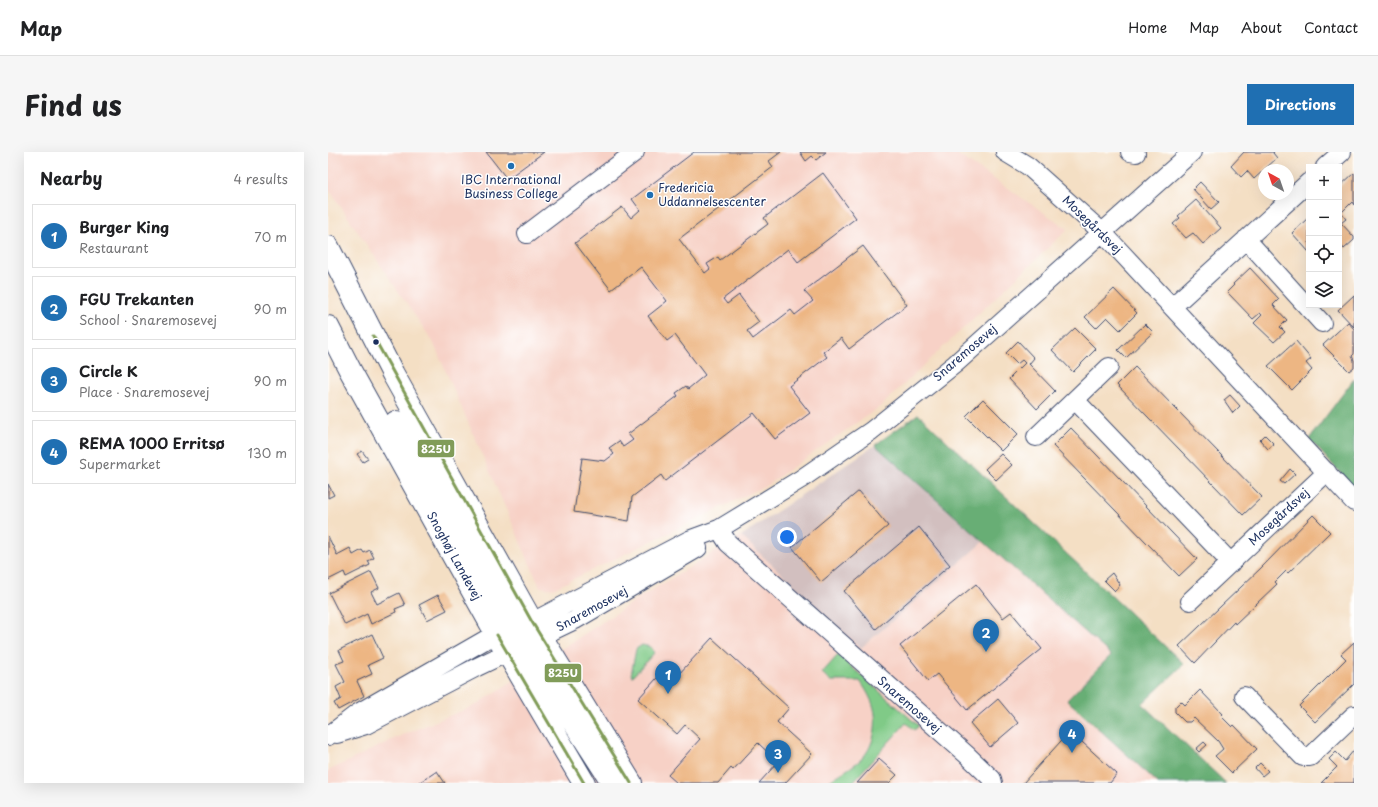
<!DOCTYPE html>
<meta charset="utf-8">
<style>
body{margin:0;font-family:"Playpen Sans",sans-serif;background:#f6f6f6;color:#202124}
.controls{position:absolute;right:12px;top:12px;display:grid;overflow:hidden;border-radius:0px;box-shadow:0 4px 16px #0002}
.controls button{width:36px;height:36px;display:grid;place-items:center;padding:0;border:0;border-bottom:1px solid #e0e0e0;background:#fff;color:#202124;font:20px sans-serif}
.compass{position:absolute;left:930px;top:12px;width:36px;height:36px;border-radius:50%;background:#fff;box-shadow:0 4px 16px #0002;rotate:320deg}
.you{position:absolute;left:459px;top:385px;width:14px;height:14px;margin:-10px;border:3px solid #fff;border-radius:50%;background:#1a73e8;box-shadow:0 0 0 6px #1a73e833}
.badge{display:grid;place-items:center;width:26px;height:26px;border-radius:50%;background:#1f6fb2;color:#fff;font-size:13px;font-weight:700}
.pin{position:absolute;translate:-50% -33px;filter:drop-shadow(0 1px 2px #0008)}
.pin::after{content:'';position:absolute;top:21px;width:14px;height:12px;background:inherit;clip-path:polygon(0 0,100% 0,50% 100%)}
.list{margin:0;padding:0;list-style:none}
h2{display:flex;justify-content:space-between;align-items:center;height:52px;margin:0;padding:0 16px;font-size:17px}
h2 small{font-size:13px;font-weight:400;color:#757577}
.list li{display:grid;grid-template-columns:26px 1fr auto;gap:12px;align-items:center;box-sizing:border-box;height:64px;margin:0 8px 8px;padding:0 8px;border:1px solid #e0e0e0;border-radius:0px}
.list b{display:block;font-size:15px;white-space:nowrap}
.list p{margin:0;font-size:13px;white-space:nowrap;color:#757577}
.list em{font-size:13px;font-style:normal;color:#757577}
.icon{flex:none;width:22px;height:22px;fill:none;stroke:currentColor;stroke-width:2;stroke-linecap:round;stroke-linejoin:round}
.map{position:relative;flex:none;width:1026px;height:631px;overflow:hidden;border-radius:0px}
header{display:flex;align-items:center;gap:24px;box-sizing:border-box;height:56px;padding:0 20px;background:#fff;border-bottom:1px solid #e0e0e0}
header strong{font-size:19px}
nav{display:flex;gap:22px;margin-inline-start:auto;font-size:14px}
.intro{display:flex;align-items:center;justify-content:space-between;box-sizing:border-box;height:96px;padding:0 24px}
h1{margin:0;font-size:28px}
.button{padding:10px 18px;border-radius:0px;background:#1f6fb2;color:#fff;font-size:14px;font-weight:700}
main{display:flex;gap:24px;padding:0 24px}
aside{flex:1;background:#fff;border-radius:0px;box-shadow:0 4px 16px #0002}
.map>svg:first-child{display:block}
.built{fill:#f7d1c6}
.industrial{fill:#d2bfbf}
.green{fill:#80ca87;stroke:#4e7c72}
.forest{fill:#68ae74;stroke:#426e69}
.building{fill:#edb683}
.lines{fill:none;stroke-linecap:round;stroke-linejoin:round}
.minor-casing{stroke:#3c496d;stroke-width:20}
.major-casing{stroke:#3c496d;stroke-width:24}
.minor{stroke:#fff;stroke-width:18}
.major{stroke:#fff;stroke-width:22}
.bus-1-casing{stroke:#fff;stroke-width:6}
.bus-1{stroke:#819c59;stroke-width:3}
.poi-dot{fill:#1f6fb2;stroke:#fff;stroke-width:1.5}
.bus-dot{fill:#1b2f5e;stroke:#fff;stroke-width:1.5}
.labels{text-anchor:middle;stroke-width:3;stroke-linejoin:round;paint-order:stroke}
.poi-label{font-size:12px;fill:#1b2f5e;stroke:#fff}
.street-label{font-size:12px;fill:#1b2f5e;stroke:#fff}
.line-badge{stroke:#fff;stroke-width:1.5}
.badge-label{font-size:11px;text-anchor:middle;font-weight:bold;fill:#fff}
</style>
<header>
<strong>Map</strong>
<nav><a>Home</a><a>Map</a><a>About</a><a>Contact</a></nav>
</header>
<div class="intro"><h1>Find us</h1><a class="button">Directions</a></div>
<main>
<aside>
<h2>Nearby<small>4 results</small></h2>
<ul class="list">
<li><span class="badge">1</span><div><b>Burger King</b><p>Restaurant</p></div><em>70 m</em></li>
<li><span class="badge">2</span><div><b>FGU Trekanten</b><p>School · Snaremosevej</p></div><em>90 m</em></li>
<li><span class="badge">3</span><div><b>Circle K</b><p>Place · Snaremosevej</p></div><em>90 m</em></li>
<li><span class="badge">4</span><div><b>REMA 1000 Erritsø</b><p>Supermarket</p></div><em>130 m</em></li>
</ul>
</aside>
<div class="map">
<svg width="1026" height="631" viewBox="0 0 1026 631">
<rect width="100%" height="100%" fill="#fff"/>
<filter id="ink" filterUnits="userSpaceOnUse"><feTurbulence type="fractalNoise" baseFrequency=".025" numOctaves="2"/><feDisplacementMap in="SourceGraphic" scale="8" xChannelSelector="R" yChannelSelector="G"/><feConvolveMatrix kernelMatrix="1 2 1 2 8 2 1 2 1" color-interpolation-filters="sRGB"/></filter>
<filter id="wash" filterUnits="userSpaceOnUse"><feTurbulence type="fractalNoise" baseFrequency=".012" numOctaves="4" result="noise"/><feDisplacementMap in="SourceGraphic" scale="16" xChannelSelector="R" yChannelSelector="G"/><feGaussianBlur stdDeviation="0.9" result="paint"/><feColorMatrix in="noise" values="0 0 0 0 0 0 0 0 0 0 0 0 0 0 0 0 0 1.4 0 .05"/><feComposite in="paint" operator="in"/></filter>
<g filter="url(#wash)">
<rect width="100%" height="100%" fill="#f4dfc4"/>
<path class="built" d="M0 0H626L740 77 553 254 439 333 225 437 212 435 105 190 0 36Z
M413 384 533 496 656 389 783 503 739 548 830 631H0V619L74 583 148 553 308 448Z"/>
<path class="industrial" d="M547 293 656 389 533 496 413 384Z"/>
<path class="green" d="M314 493 323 495 326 501 305 524 303 523 308 497Z
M510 503 591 574 586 578 578 571 524 631H499C509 623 520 618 530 610 547 597 552 567 543 548 540 541 536 535 532 529H503L494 521Z"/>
<path class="forest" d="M1026 227V336L981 287Z
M590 262 856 512 814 552 898 631H830L739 548 783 503 547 293Z"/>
<g id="blocks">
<path class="building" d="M158 0H216L179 27Z
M366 0H453L441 9 445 15 351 87 377 121 382 117 379 112 390 105 392 108 440 72 436 66 495 21 528 66 470 110 460 97 395 147 399 152 411 143 431 170 419 179 425 187 463 158 467 163 485 149 476 139 535 94 579 153 521 197 513 186 495 200 499 205 461 234 482 261 447 287 426 261 337 329 333 323 304 345 301 369 246 360 254 306 277 309 286 302 281 296 291 289 295 295 305 288 300 282 350 244 348 241 358 234 360 237 377 223 347 183 339 189 320 164 339 149 313 115 283 138 247 91 294 55 303 66 312 58 304 47Z
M472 0H498L488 8 484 4 478 9Z
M916 0H946L945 1 949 6 926 27 919 19 913 25 903 14Z
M1026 21V53L1024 50 1013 61 1018 67 1013 71 1026 85V88L1016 97 1011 91V35Z
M872 30 891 50 883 57 865 37Z
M868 48 893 76 875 92 865 81 858 86 845 72 852 66 850 64Z
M981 65V100L964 81Z
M922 116 951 147 945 153 959 168 952 175 957 180 946 190 926 171 934 163 932 161 925 167 899 140 906 133 905 132Z
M786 137 809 161 792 178 779 165 768 176 757 165Z
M1026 143V175L1010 158Z
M1020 170 1026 177V202L1024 204 1026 208V215L1021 219 995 193Z
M817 172 825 180 798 206 790 198Z
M747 176 768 197 745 220 724 198Z
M690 189 706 206 701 212 727 239 709 257 681 227 697 211 694 208 689 212 678 201Z
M968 189 983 207 978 211 984 218 964 238 940 214Z
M807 215 934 345 915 363 789 233Z
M902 243 912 254 905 261 896 248Z
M655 247 690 282 673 299 638 264Z
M743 276 869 407 851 424 725 294Z
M937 283 946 292 940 297 932 288Z
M34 299 40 307 35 310 29 302Z
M673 302 684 313 668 328 657 317Z
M962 317 967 322 956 332 952 329Z
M0 332 6 343 0 346Z
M531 339 560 374 493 430 464 395Z
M985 363 1002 380 960 421 958 419 947 430 949 432 907 472 906 470 867 511 851 494 933 416Z
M591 375 622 413 548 477 516 439Z
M0 384 9 403 22 396 25 403 34 398 36 401 42 398 46 406 40 409 42 413 18 425 16 420 0 428Z
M43 420 51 436 43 440 49 452 71 441 77 453 67 457 68 460 43 472 39 462 17 473 1 441Z
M784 421 792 433 787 439 776 428Z
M648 432 675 466 683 460 714 497 639 558 609 522 600 529 572 494Z
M110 443 119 458 99 468 91 453Z
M44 482 55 506 40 513 44 522 29 529 36 544 10 558 6 551 13 547 8 535 17 530 8 512 16 509 11 498Z
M384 486 461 556 449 570 484 602 457 631H431L450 610 430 591 405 618 403 616 390 631H349L340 623 372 587 357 573 349 582 310 547 339 515 349 524Z
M1026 490V532L987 570 971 554 1018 507 1013 502Z
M872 538 895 562 893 564 904 575 906 573 929 597 904 621 887 604 895 597 890 589 866 566 862 570H857L847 560V555L853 549 857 553Z
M670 547 690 571 662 595 642 571Z
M742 579 789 622 782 631H695Z
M876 590 879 593 871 600 868 597Z
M1026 598V631H993L1009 615 1001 607 1008 600 1017 609Z
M551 607 569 623 561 631H529Z
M932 611 940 619 934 624 927 616Z
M109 619 117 631H90L100 625Z"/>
</g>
</g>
<g filter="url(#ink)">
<use href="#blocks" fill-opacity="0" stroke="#3c496d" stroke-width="1"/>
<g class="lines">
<defs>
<path id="minor" d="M677 0 700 14 775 81 1026 350
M802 0 808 1
M997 15 1014 0
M199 82 307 0
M918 87 994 171
M844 155 981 30
M747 248 903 411
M708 285 781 215
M391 377 400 391 639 603 664 627 665 631
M862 449 999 320
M916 544 975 605H982L1026 563
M9 582 38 573 149 515 247 468 370 396
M0 584 30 561 157 488 204 470 361 388 391 377 473 327 515 298 543 279 627 212 864 0"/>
<path id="major" d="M0 95 65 222 204 470 303 631
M0 175 22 218 169 483 256 631
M68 270 182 467 191 474 213 484
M169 483C190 487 195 494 207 510L285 631"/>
</defs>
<use href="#minor" class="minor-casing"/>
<use href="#major" class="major-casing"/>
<use href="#minor" class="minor"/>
<use href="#major" class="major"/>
<defs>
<path id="bus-1" d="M45 184 204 470 303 631
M169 483 256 631"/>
</defs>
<use href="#bus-1" class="bus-1-casing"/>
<use href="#bus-1" class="bus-1"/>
</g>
</g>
<g class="poi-dot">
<circle cx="183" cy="14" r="4"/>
<circle cx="322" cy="43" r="4"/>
</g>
<circle class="bus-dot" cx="48" cy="190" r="3.5"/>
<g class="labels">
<g class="poi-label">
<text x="183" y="32">IBC International<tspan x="183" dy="14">Business College</tspan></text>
<text x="330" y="40" text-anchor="start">Fredericia<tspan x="330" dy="14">Uddannelsescenter</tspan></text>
</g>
<g class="street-label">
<text transform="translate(764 73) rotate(44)" y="4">Mosegårdsvej</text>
<text transform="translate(637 201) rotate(-41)" y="4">Snaremosevej</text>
<text transform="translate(951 365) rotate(-43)" y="4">Mosegårdsvej</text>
<text transform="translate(126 404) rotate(61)" y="4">Snoghøj Landevej</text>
<text transform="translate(264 457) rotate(-29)" y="4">Snaremosevej</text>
<text transform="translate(581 553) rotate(41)" y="4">Snaremosevej</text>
</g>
</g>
<g class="line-badge">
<rect x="89" y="287" width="38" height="19" rx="4" fill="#819c59"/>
<rect x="216" y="511" width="38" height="20" rx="4" fill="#819c59"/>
</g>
<g class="badge-label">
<text x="108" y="301">825U</text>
<text x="235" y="525">825U</text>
</g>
</svg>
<div class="controls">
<button>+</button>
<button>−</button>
<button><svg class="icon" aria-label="locate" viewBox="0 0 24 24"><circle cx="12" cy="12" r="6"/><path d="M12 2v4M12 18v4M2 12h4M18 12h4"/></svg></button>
<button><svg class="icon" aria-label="layers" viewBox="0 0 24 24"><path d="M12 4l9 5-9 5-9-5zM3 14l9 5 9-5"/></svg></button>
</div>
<svg class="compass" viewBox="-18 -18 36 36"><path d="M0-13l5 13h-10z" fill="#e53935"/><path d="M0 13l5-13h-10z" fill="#757577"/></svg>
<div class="you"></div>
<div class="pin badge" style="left:340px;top:542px">1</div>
<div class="pin badge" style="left:658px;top:500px">2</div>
<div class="pin badge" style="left:450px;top:621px">3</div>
<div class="pin badge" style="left:744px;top:601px">4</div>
</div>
</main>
